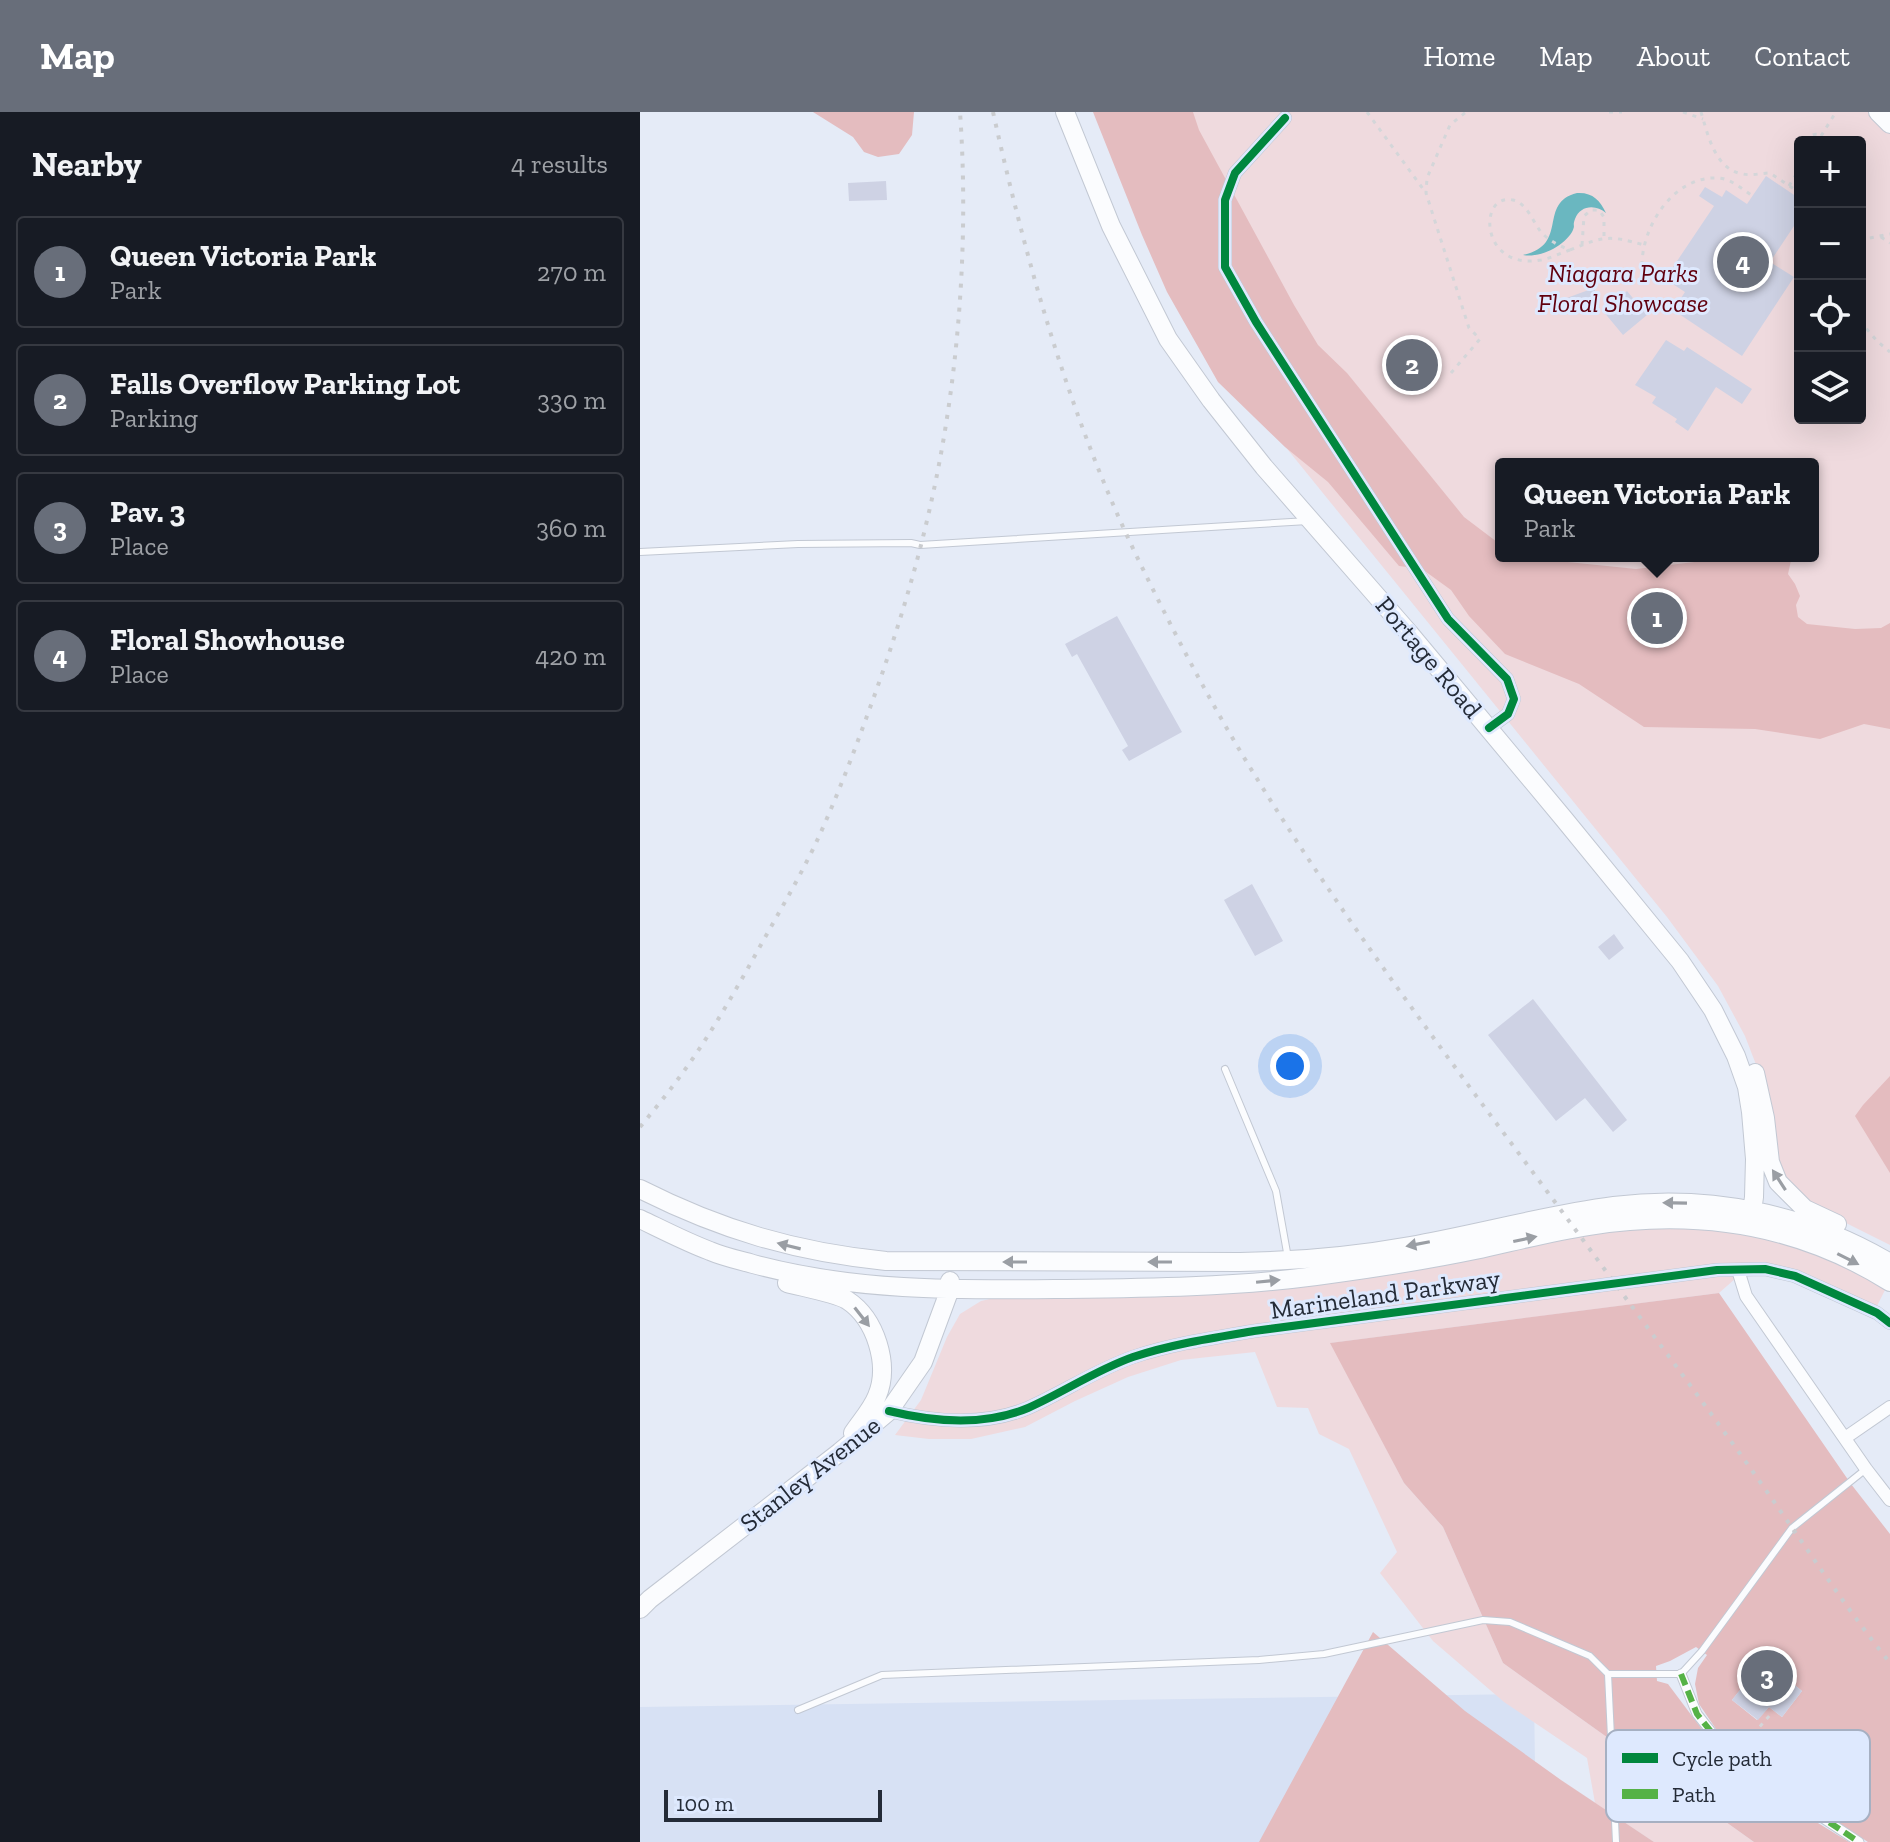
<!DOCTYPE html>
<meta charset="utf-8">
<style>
body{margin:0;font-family:"Zilla Slab",serif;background:#20242c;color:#f1f3f6}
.controls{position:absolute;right:24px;top:24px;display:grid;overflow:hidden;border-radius:8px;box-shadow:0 8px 32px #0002}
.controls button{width:72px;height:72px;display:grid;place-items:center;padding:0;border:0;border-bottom:2px solid #363941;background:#171b24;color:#f1f3f6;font:40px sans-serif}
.scale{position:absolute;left:24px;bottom:20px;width:218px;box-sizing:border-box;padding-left:8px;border:4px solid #242b37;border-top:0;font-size:22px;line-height:28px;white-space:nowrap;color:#242b37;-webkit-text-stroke:6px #dee9fe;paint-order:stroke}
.you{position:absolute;left:650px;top:954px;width:28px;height:28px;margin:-20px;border:6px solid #fff;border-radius:50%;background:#1a73e8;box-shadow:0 0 0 12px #1a73e833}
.badge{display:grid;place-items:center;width:52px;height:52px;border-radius:50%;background:#686e7a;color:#fff;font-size:26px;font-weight:700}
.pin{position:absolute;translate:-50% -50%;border:4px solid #fff;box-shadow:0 2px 8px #0006}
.popup{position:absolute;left:855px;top:346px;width:324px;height:104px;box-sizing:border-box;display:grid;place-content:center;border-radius:8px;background:#171b24;filter:drop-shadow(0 2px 6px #0005);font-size:26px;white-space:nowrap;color:#9ea1a6}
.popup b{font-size:30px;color:#f1f3f6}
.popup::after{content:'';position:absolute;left:50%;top:100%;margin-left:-16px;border:16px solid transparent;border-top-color:#171b24}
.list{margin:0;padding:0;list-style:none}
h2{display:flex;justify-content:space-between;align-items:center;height:104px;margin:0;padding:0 32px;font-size:34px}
h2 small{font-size:26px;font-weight:400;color:#9ea1a6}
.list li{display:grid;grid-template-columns:52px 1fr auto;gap:24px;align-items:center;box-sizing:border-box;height:112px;margin:0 16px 16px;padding:0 16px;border:2px solid #363941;border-radius:8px}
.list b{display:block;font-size:30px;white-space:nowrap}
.list p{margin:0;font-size:26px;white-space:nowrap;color:#9ea1a6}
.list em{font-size:26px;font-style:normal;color:#9ea1a6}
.icon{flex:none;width:44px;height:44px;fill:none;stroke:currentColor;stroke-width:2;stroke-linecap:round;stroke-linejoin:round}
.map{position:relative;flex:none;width:1250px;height:1730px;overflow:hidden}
header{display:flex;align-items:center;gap:48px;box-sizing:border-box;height:112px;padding:0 40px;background:#686e7a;color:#fff}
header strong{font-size:38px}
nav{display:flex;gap:44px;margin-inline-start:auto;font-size:28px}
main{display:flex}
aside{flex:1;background:#171b24}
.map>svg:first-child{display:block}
.built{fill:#d7e1f4}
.green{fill:#efdade;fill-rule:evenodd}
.forest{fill:#e4bcbf;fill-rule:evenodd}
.water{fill:#6ab7c0}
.building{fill:#ced2e4}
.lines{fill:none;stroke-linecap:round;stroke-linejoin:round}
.service-casing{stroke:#c2c8d3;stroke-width:8}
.pedestrian-casing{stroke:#c2c8d3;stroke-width:11}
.minor-casing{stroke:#c2c8d3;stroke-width:14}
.secondary-casing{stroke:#c2c8d3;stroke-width:20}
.path{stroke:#d4d6d9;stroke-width:3;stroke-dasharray:4 6;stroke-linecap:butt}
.service{stroke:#fbfcfe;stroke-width:6}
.pedestrian{stroke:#fbfcfe;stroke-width:9}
.minor{stroke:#fbfcfe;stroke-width:12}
.secondary{stroke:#fbfcfe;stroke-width:18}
.rail{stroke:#cacccf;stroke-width:4;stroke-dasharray:4 8;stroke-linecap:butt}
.quiet{stroke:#55b246;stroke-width:6;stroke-dasharray:12 6;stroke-linecap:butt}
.cycleway-casing{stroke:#dee9fe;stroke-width:13}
.cycleway{stroke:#00873e;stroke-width:8}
.oneway{fill:#9a9ea4}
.labels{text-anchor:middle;stroke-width:6;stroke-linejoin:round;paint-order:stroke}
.park-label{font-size:26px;font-style:italic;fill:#61000f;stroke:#dee9fe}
.street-label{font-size:26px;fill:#242b37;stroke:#dee9fe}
.key{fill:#dee9fe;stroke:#a6b0c2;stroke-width:2}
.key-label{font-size:22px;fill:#242b37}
</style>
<header>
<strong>Map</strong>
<nav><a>Home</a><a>Map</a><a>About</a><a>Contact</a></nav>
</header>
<main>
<aside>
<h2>Nearby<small>4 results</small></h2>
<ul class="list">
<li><span class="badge">1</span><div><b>Queen Victoria Park</b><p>Park</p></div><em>270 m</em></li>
<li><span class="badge">2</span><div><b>Falls Overflow Parking Lot</b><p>Parking</p></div><em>330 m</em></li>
<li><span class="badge">3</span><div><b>Pav. 3</b><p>Place</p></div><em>360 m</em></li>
<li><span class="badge">4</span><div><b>Floral Showhouse</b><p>Place</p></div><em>420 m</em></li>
</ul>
</aside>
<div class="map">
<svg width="1250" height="1730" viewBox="0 0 1250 1730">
<rect width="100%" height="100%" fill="#e5ebf7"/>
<path class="built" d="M894 1582 896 1730H0V1595Z"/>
<path class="green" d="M457 0H1250V1133L1174 1095 1141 1064 1120 963 1105 924 1078 874 1027 805 566 237ZM1160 30H1220V306H1160ZM861 352H1173V444H861Z
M1004 1115H1062L1129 1125 1192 1146 1246 1176 1235 1198 1112 1152 1079 1181 691 1231 764 1371 803 1415 863 1551 1114 1730H1014L955 1691 947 1646 864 1590 793 1529 740 1461 757 1440 709 1337 679 1322 668 1296 637 1295 615 1240 541 1248 488 1265 435 1289 385 1315 331 1327H289L255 1323 281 1288 307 1225 320 1202 341 1189 363 1184 543 1183 949 1120Z"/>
<path class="forest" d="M173 0H274L272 23 259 42 238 45 224 40 213 25Z
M453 0H553L559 18 654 193 678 233 707 261 824 405 861 433V444H894L918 449 996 457 1071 448 1080 444H1152L1148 462 1155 472 1160 484 1156 493 1158 505 1167 512 1215 517 1241 516 1250 511V617L1224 612 1180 627 1115 617 1004 615 939 572 865 542 829 504 811 478 782 457 759 454 688 370 645 335 578 270 527 180 502 123Z
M1250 964V1061L1215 1004 1223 993Z
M1079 1181 1211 1372 1250 1422V1730H1228L1141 1673 1101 1643 1076 1617 1059 1592 1055 1572 1058 1556 1067 1543 1056 1535 1030 1549 1016 1554 1017 1569 1028 1572 1088 1652 1129 1681 1209 1730H1114L863 1551 803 1415 764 1371 690 1231ZM1124 1548 1162 1579 1142 1605 1129 1595 1117 1608 1092 1588Z
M733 1520 825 1599 921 1668 1014 1730H619Z"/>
<path class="water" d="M937 81C952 80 960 88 966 101 956 92 940 93 935 107 932 115 936 112 932 120 923 135 900 146 883 143 930 133 897 91 937 81Z"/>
<path class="building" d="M1126 64 1160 87V105L1130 150 1154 165 1102 244 1033 198 1045 180 1025 167 1074 94 1059 84 1065 75 1082 85 1086 78 1107 92Z
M246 69 247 88 209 89 208 71Z
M954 176 958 187 928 197 924 187Z
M987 179 1007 203 983 223 963 199Z
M1026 228 1044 239 1047 235 1112 277 1102 292 1076 275 1048 319 1035 310 1037 307 1012 291 1016 285 995 273Z
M477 504 542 620 489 649 482 638 488 634 437 542 432 545 425 532Z
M612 772 643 829 615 844 584 788Z
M974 822 984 836 969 848 958 835Z
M893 887 987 1008 973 1020 945 986 916 1009 848 923Z
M1124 1548 1162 1579 1142 1605 1129 1595 1118 1608 1092 1588Z"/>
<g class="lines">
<defs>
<path id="service" d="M0 440 158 432 271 431 280 433 668 409
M585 957 636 1079 648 1146
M968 1562 976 1730
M158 1598 242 1563 619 1548 684 1542 843 1508 870 1510 950 1544 968 1562H1041L1062 1539 1152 1416 1226 1357"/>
<path id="pedestrian" d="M1041 1562 1057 1602 1092 1646 1219 1730"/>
<path id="minor" d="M645 6 595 61 585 88V155L616 210 808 507 867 567 874 587 868 602 849 616
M1098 1158 1106 1184 1226 1357 1250 1388
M249 1299C294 1310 345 1314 388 1296 424 1280 456 1258 493 1245 532 1232 573 1226 614 1219L1077 1158 1125 1157 1155 1164 1237 1201 1250 1211
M1205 1326 1250 1295"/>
<path id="secondary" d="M425 0 471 114 528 227 571 288 624 355 769 521 924 707 1040 849 1073 898 1096 944 1107 975 1111 1000 1115 1047 1114 1085 1110 1114
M1238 0 1250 12
M1115 961 1125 1006 1130 1050 1138 1070 1165 1097 1197 1112
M0 1077C81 1118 156 1140 246 1149L600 1150C657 1149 714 1144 770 1134 838 1122 905 1103 974 1094 1069 1082 1168 1102 1250 1151
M0 1107C23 1118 46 1130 70 1139 84 1145 99 1148 113 1152 217 1180 319 1178 426 1177 509 1176 593 1175 676 1164 729 1157 782 1149 835 1138 872 1130 910 1120 948 1114 1054 1097 1158 1112 1250 1170
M147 1171C162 1175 195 1181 207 1188 236 1207 250 1253 237 1284 232 1297 221 1309 213 1321
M0 1497 10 1487 200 1340 249 1299 283 1250 310 1177V1169"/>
</defs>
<use href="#service" class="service-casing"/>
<use href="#pedestrian" class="pedestrian-casing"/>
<use href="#minor" class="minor-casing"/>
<use href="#secondary" class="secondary-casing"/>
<path class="path" d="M727 0 786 81
M969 0H982
M1043 0 1063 7
M1061 0C1068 23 1075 58 1103 62 1112 64 1121 61 1130 61L1160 81
M1181 24 1196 0
M1166 30 1169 25C1176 20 1182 22 1186 30
M1149 74 1160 56
M1241 125 1250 131
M1220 128 1250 122
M942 133 944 104 951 98H959L964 105V126
M930 138C921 141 911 146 901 148 839 159 838 80 873 88 887 91 893 110 901 120 908 128 918 133 927 137L930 138C964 124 969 123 1004 133
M1002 153C1002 114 1034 63 1079 66 1091 67 1102 77 1113 84
M1220 209 1237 229 1250 240
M811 261 840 227 829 216 786 81 787 66 810 13 826 0
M1100 1637 1131 1602
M1181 1691 1191 1679"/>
<use href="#service" class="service"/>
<use href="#pedestrian" class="pedestrian"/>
<use href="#minor" class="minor"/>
<use href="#secondary" class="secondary"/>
<path class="rail" d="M353 0C387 153 430 307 499 449 533 519 570 590 611 657 712 822 831 976 946 1132 1003 1210 1062 1288 1118 1367 1162 1429 1203 1492 1250 1551
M0 1015C14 998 28 981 41 963 72 921 98 874 123 829 141 797 159 766 175 733 196 688 214 640 231 593 255 527 276 459 291 391 319 266 329 127 320 0"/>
<path class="quiet" d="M1041 1562 1057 1602 1092 1646 1219 1730"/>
<defs>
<path id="cycleway" d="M645 6 595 61 585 88V155L616 210 808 507 867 567 874 587 868 602 849 616
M249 1299C294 1310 345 1314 388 1296 424 1280 456 1258 493 1245 532 1232 573 1226 614 1219L1077 1158 1125 1157 1155 1164 1237 1201 1250 1211"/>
</defs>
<use href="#cycleway" class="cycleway-casing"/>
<use href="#cycleway" class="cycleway"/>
</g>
<defs><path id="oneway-solid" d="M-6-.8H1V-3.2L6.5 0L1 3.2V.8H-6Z" transform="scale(2)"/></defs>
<g class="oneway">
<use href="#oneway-solid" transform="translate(1139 1068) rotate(-123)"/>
<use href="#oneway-solid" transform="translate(1035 1091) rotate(-179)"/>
<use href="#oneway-solid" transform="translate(885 1127) rotate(-12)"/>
<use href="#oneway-solid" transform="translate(778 1132) rotate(169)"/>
<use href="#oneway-solid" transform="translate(149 1134) rotate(-166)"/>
<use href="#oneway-solid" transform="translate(1208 1147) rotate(27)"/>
<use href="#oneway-solid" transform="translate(375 1150) rotate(180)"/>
<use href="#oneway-solid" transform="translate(520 1150) rotate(-180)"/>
<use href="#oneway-solid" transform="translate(628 1169) rotate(-6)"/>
<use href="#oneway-solid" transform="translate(222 1205) rotate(52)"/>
</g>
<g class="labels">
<g class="park-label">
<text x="983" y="170">Niagara Parks<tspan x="983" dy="30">Floral Showcase</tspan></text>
</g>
<g class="street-label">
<text transform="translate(789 545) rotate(50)" y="9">Portage Road</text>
<text transform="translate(745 1182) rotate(-8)" y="9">Marineland Parkway</text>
<text transform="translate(170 1362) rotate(-38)" y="9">Stanley Avenue</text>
</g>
</g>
<rect x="966" y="1618" width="264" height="92" rx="12" class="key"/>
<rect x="982" y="1641" width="36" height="10" fill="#00873e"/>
<rect x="982" y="1677" width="36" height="10" fill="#55b246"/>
<g class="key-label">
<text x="1032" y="1654">Cycle path</text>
<text x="1032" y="1690">Path</text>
</g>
</svg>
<div class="controls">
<button>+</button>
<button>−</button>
<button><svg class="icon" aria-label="locate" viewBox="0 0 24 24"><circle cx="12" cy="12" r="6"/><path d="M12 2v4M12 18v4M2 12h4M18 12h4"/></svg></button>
<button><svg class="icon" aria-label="layers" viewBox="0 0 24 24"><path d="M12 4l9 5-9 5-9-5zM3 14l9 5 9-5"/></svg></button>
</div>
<div class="scale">100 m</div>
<div class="you"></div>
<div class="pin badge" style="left:1017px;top:506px">1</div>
<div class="popup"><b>Queen Victoria Park</b>Park</div>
<div class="pin badge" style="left:772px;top:253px">2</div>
<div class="pin badge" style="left:1127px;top:1564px">3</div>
<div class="pin badge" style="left:1103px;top:150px">4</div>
</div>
</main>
